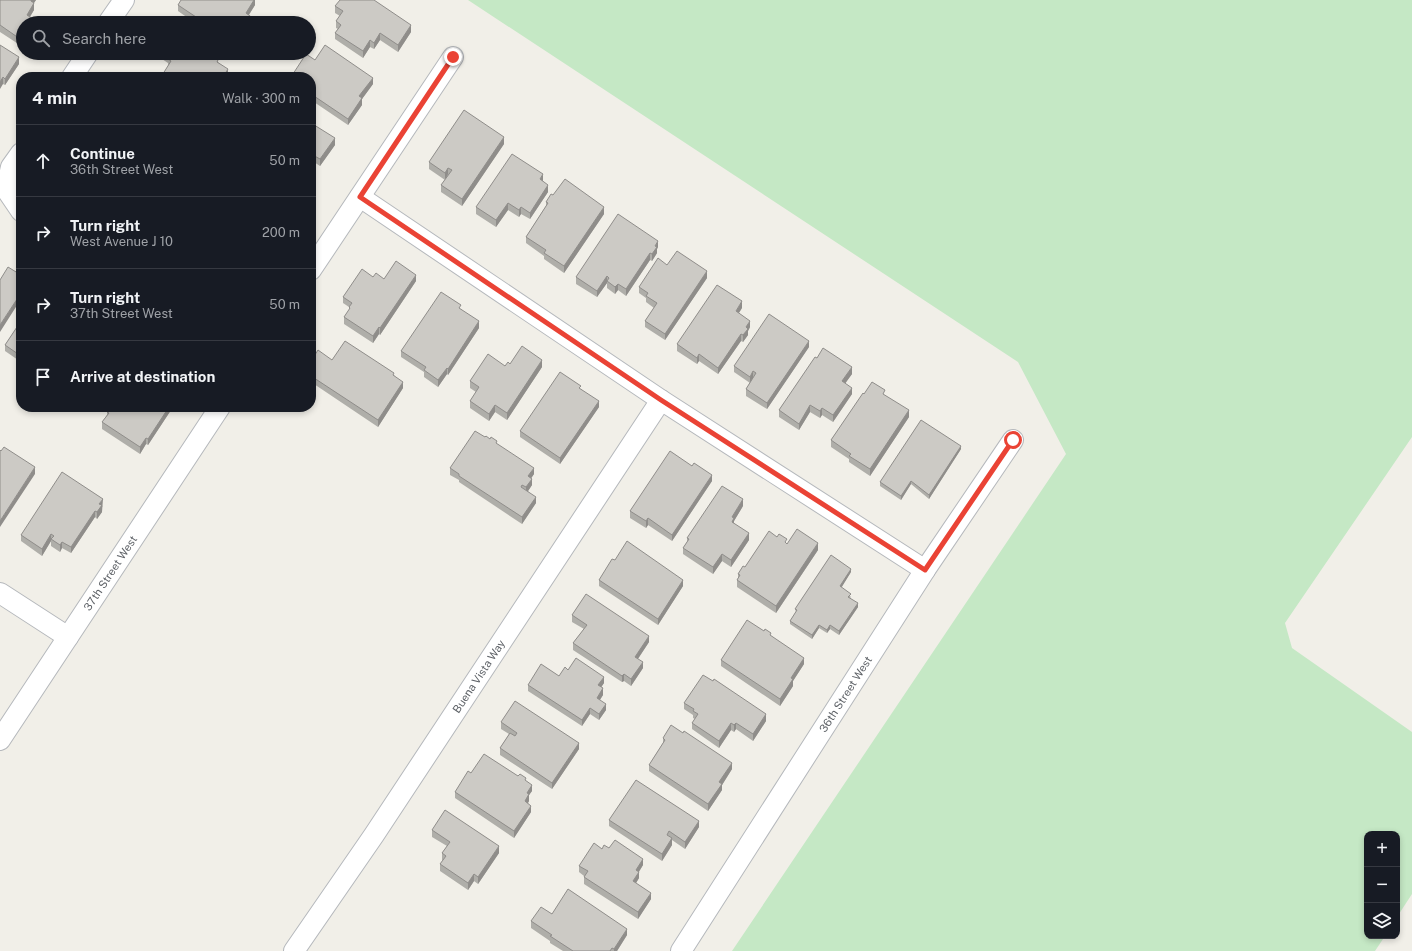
<!DOCTYPE html>
<meta charset="utf-8">
<style>
body{margin:0;font-family:"Public Sans",sans-serif;background:#242831;color:#f1f3f6}
.controls{position:absolute;right:12px;bottom:12px;display:grid;overflow:hidden;border-radius:8px;box-shadow:0 2px 6px #0003}
.controls button{width:36px;height:36px;display:grid;place-items:center;padding:0;border:0;border-bottom:1px solid #363941;background:#171b24;color:#f1f3f6;font:20px sans-serif}
.stop{position:absolute;width:12px;height:12px;margin:-9px;border:3px solid #ea4335;border-radius:50%;background:#fff}
.stop.end{background:#ea4335;border-color:#fff;box-shadow:0 1px 4px #0008}
.list{margin:0;padding:0;list-style:none}
h2{display:flex;justify-content:space-between;align-items:center;height:52px;margin:0;padding:0 16px;font-size:17px}
h2 small{font-size:13px;font-weight:400;color:#9ea1a6}
.list li{display:grid;grid-template-columns:26px 1fr auto;gap:12px;align-items:center;box-sizing:border-box;height:72px;padding:0 16px;border-top:1px solid #363941}
.list b{display:block;font-size:15px;white-space:nowrap}
.list p{margin:0;font-size:13px;white-space:nowrap;color:#9ea1a6}
.list em{font-size:13px;font-style:normal;color:#9ea1a6}
.icon{flex:none;width:22px;height:22px;fill:none;stroke:currentColor;stroke-width:2;stroke-linecap:round;stroke-linejoin:round}
.map{position:relative;flex:none;width:1412px;height:951px;overflow:hidden}
.search{position:absolute;background:#171b24;box-shadow:0 2px 6px #0003;left:16px;top:16px;width:300px;height:44px;display:flex;align-items:center;gap:10px;box-sizing:border-box;padding:0 14px;border-radius:22px;color:#9ea1a6;font-size:15px}
.panel{position:absolute;background:#171b24;box-shadow:0 2px 6px #0003;left:16px;top:72px;width:300px;height:340px;border-radius:16px}
.map>svg:first-child{display:block}
.green{fill:#c5e8c5}
.lines{fill:none;stroke-linecap:round;stroke-linejoin:round}
.minor-casing{stroke:#b5b8bc;stroke-width:22}
.minor{stroke:#fff;stroke-width:20}
.wall{fill:#afaea9}
.shaded-wall{fill:#8f8d8a}
.building{fill:#cccac5;stroke:#8f8d8a}
.route{stroke:#ea4335;stroke-width:5}
.labels{text-anchor:middle;stroke-width:4;stroke-linejoin:round;paint-order:stroke}
.street-label{font-size:11px;fill:#5f6368;stroke:#fff}
</style>
<div class="map">
<svg width="1412" height="951" viewBox="0 0 1412 951">
<rect width="100%" height="100%" fill="#f1efe8"/>
<path class="green" d="M468 0H1412V437L1285 623 1292 648 1412 732V894L1397 917V834H1367V936H1385L1375 951H732L1066 454 1018 362Z"/>
<g class="lines">
<defs>
<g id="minor">
<path d="M108 23 124 0"/>
<path d="M72 77 88 53"/>
<path d="M21 153 11 167 6 189 21 211"/>
<path d="M360 197 661 400 925 570"/>
<path d="M311 270 453 57"/>
<path d="M0 593 68 637"/>
<path id="s1" d="M0 740 220 407"/>
<path id="s2" d="M294 951 374 835 661 400"/>
<path id="s3" d="M681 951 925 570 1013 440"/>
</g>
</defs>
<use href="#minor" class="minor-casing"/>
<use href="#minor" class="minor"/>
</g>
<path class="wall" d="M0 0H36L34 3V10L30 17 23 23V47L0 32Z
M255 0V5L249 15 254 23H195L178 11V5Z
M335 6 411 32 398 52 380 40 374 49 370 47 363 58 335 39V33L338 29 336 28V21L340 16 335 13Z
M0 45 19 64 5 85 3 84Z
M153 53H207L218 62 228 75 227 77H161L168 66V63Z
M311 77 373 84 362 99V105L348 125 311 100Z
M311 123 335 145 320 166 311 160Z
M504 144 462 206 441 192V185L445 180 429 169V162Z
M543 181 548 192 530 219 521 214 519 217 508 210 496 227 476 214V207Z
M553 195 604 214 564 273 544 259V256L526 243V237L546 206V202Z
M658 247 657 249V253L652 261 650 260 626 296 618 290 615 294 607 288V283L597 297 576 284V277Z
M373 277 384 279 416 281 380 335 379 334 373 343 344 324V317L349 311V307L343 303V297Z
M707 278 665 340 645 327V321L654 308 646 302V298L639 293V287Z
M742 308 739 313 750 327 748 331V335L743 342 741 341 718 374 699 361 697 364 677 351V344Z
M461 309 479 328 448 375 447 374 438 387 424 377V372L401 357V351Z
M21 321V362L5 351V345Z
M809 347 767 409 746 396V389L750 383 734 372V366Z
M817 358 852 374 845 383 852 394 833 422 822 415 820 418 810 412 799 430 779 417V410Z
M332 360 394 375 403 388 378 427 311 382V361Z
M510 364 542 367 507 420 495 412 489 421 470 408V401L476 392 470 388V381Z
M581 389 599 407 560 464 520 437V431Z
M864 394 885 395 909 417 870 476 849 462V459L831 447V440Z
M173 407 148 445 146 444 140 454 102 429V422L107 415V412Z
M497 444 534 474 531 478 532 485 528 491 536 503 522 524 459 482V480L450 475V468Z
M961 449 929 499 911 484 901 500 880 486V482Z
M692 466 712 481 672 541 648 525 646 528 630 518V511Z
M103 506 102 507V512L97 519 95 517 71 553 62 548 60 552 51 546V541L42 556 21 541V535Z
M743 506 734 521V523L749 540 731 567 722 561 713 574 683 554V548L687 542V538Z
M787 543 818 550 776 613 737 587V580L738 578V574L745 567Z
M615 560 683 586 658 625 599 586V580Z
M851 572 841 587 851 597 850 598 858 607 839 635 830 629 827 633 819 628 812 639 790 624V621L796 612 795 609Z
M572 615 649 642 638 659 643 668 631 686 624 681 622 682 573 650V643L584 629 572 622Z
M771 636 804 664 793 681V686L780 706 721 666V660Z
M568 670 604 683 601 687 603 695 600 700 606 710 599 720 590 714 582 726 528 691V685L559 676Z
M684 703 766 721 753 741 736 729 734 732 731 730 719 748 692 729V723L695 719 693 718V715L684 709Z
M501 722 579 749 552 789 500 755V748L509 734 501 729Z
M663 738 732 769 722 785V790L708 811 649 771V765L663 743Z
M471 773 526 781 532 791 529 795V801L528 803 531 812 514 838 455 798V792Z
M609 820 699 827 685 849 672 840V845L662 861 609 826Z
M432 830 499 853 478 884 474 881 468 890 440 871V864L443 860H442V853L447 846 432 837Z
M609 848 643 865 639 872V878L636 883 651 899 638 919 584 884V876L579 872V866L602 849Z
M552 914 627 935 617 951H563L550 943V941L531 928V921Z"/>
<path class="shaded-wall" d="M31 0H36L31 7Z
M254 0H255V5L246 19V13Z
M34 3V10L27 21V15Z
M411 25V32L398 52V45Z
M380 33V40L374 49V43Z
M370 40V47L363 58V51Z
M19 57V64L5 85V79Z
M228 69V75L227 77H223Z
M3 77V84L0 89V82Z
M373 78V84L362 99V105L348 125V119L359 96Z
M504 137V144L462 206V199Z
M335 138V145L320 166V159Z
M448 168V174L445 180V173Z
M543 174V181L540 186V179Z
M548 185V192L530 219V213Z
M508 203V210L496 227V220Z
M521 207V214L519 217V210Z
M604 207V214L564 273V266Z
M658 241V247L657 249V253L652 261V254L655 246Z
M650 253V260L626 296V289Z
M707 271V278L665 340V334Z
M416 275V281L380 335V328Z
M607 276V283L597 297V291Z
M618 284V290L615 294V287Z
M21 293V299L0 332V325Z
M742 301V308L736 317V311Z
M479 321V328L448 375V369Z
M750 321V327L748 331V335L743 342V335L746 327Z
M379 327V334L373 343V336Z
M741 334V341L718 374V368Z
M809 341V347L767 409V403Z
M699 354V361L697 364V358Z
M542 360V367L507 420V413Z
M852 367V374L842 388V381Z
M447 368V374L438 387V380Z
M753 371V378L750 383V377Z
M403 382V388L378 427V420Z
M852 388V394L833 422V415Z
M599 401V407L560 464V458Z
M495 405V412L489 421V414Z
M810 405V412L799 430V424Z
M169 407H173L148 445V439Z
M822 408V415L820 418V411Z
M909 410V417L870 476V469Z
M146 438V444L140 454V447Z
M961 446V449L929 499V495Z
M35 467V474L0 527V521Z
M534 468V474L528 483V476Z
M712 475V481L672 541V535Z
M532 479V485L526 494V487Z
M911 481V484L901 500V496Z
M536 497V503L522 524V517Z
M103 499 102 512 97 519V512L99 504Z
M743 499V506L734 521V525L732 528V517Z
M95 511V517L71 553V547Z
M648 518V525L646 528V521Z
M749 533V540L731 567V560Z
M51 534V541L42 556V549Z
M62 542V548L60 552V545Z
M818 543V550L776 613V606Z
M722 554V561L713 574V567Z
M851 569V572L840 590V586Z
M683 580V586L658 625V619Z
M858 603V607L839 635V631Z
M819 625V628L812 639V635Z
M830 625V629L827 633V630Z
M649 636V642L635 663V657Z
M804 658V664L793 681V686L780 706V699L791 678Z
M643 662V668L631 686V679Z
M624 674V681L622 682V676Z
M604 677V683L598 692V685Z
M603 688V695L597 704V698Z
M606 704V710L599 720V714Z
M590 708V714L582 726V720Z
M766 714V721L753 741V734Z
M731 723V730L719 748V741Z
M736 723V729L734 732V725Z
M579 743V749L552 789V783Z
M732 763V769L722 785V790L708 811V804L719 782Z
M532 785V791L529 795V801L525 808V801L527 793Z
M531 806V812L514 838V831Z
M699 821V827L685 849V842Z
M672 838V845L662 861V854Z
M499 846V853L478 884V877Z
M643 859V865L636 876V870Z
M639 872V878L633 888V881Z
M474 874V881L468 890V883Z
M651 893V899L638 919V912Z
M627 929V935L617 951H614V949Z"/>
<path class="building" d="M0 0H31V1L34 3 27 15 39 23H23V41L0 25Z
M181 0H254L246 13 254 19 252 23H205L178 5Z
M340 0H374L411 25 398 45 380 33 374 43 370 40 363 51 335 33 341 25 336 21 343 11 335 6Z
M0 45 19 57 5 79 3 77 0 82Z
M325 45 373 78 359 96 362 98 348 119 311 94V77H291L306 54 315 60Z
M163 53H207L218 60 217 62 228 69 223 77H161L171 61 168 59 169 57Z
M464 110 504 137 462 199 441 185 452 170 448 168 445 173 429 162Z
M311 123 335 138 320 159 311 154Z
M512 154 543 174 540 179 548 185 530 213 521 207 519 210 508 203 496 220 476 207Z
M565 179 604 207 564 266 544 253 546 250 526 237 548 203 546 202 551 194 553 195Z
M618 214 658 241 655 246 657 247 652 254 650 253 626 289 618 284 615 287 607 281 609 278 607 276 597 291 576 277Z
M677 251 707 271 665 334 645 321 657 303 646 296 648 293 639 287 658 258 667 265Z
M396 261 416 275 380 328 379 327 373 336 344 317 350 308 349 307 352 303 343 297 362 269 373 277 376 273 384 279Z
M8 267 21 275V293L0 325V280Z
M717 285 742 301 736 311 750 321 746 327 748 329 743 335 741 334 718 368 699 354 697 358 677 344Z
M441 292 461 305 459 308 479 321 448 369 447 368 438 380 424 370 426 367 401 351Z
M769 314 809 341 767 403 746 389 756 373 753 371 750 377 734 366Z
M21 321V356L5 345Z
M345 341 394 373 393 375 403 382 378 420 311 376V361L318 350 332 360Z
M522 346 542 360 507 413 495 405 489 414 470 401 479 387 470 381 488 354 505 366 508 362 510 364Z
M823 348 852 367 842 381 852 388 833 415 822 408 820 411 810 405 799 424 779 410 815 357 817 358Z
M560 372 581 386 579 388 599 401 560 458 520 431Z
M872 382 885 390 883 394 909 410 870 469 849 456 851 454 831 440 863 393 864 394Z
M111 407H169L148 439 146 438 140 447 102 422 109 413 107 412Z
M921 420 961 446 929 495 911 481 901 496 880 482Z
M475 431 485 437 486 436 490 439 491 437 497 441 496 443 534 468 528 476 532 479 526 487 522 485 521 487 536 497 522 517 459 476V474L450 468Z
M4 447 35 467 0 521V450L1 451Z
M670 451 692 466 694 463 712 475 672 535 648 518 646 521 630 511Z
M62 472 103 499 99 504 102 505 97 512 95 511 71 547 62 542 60 545 51 539 54 536 51 534 42 549 21 535Z
M722 486 743 499 732 517 734 518 732 522 749 533 731 560 722 554 713 567 683 548 689 539 687 538Z
M797 529 818 543 776 606 737 580 740 575 738 574 743 566 745 567 769 531 777 537 779 534 787 539 785 542 787 544Z
M627 541 683 580 658 619 599 580 612 559 615 560Z
M831 555 851 569 840 586 851 594 848 597 858 603 839 631 830 625 827 630 819 625 812 635 790 621 797 610 795 609Z
M586 594 649 636 635 657 643 662 631 679 624 674 622 676 573 643 587 625 572 615Z
M747 620 764 631 765 629 771 633 770 635 804 658 791 678 793 679 780 699 721 660Z
M576 658 604 677 598 685 603 688 597 698 606 704 599 714 590 708 582 720 528 685 541 664 559 676 565 667 568 670Z
M703 675 713 681 714 679 766 714 753 734 736 723 734 725 731 723 719 741 692 723 698 714 693 711 694 709 684 703Z
M515 701 579 743 552 783 500 748 510 733 515 736 517 733 501 722Z
M671 725 683 733 684 731 732 763 719 782 722 784 708 804 649 765 665 740 663 738Z
M484 754 518 776 520 774 526 778 525 780 532 785 527 793 529 794 525 801 531 806 514 831 455 792 468 771 471 773Z
M636 780 699 821 685 842 669 831 667 835 672 838 662 854 609 820Z
M445 810 499 846 478 877 474 874 468 883 440 864 446 856 442 853 450 842 432 830Z
M615 840 643 859 636 870 639 872 633 881 651 893 638 912 584 877 588 871 579 866 594 843 602 849 604 845 609 848Z
M568 889 627 929 614 949 612 948 610 951H573L550 936 552 935 531 921 541 907 552 914Z"/>
<g class="lines">
<path class="route" d="M453 57 360 197 661 400 925 570 1013 440"/>
</g>
<g class="labels">
<g class="street-label">
<text dy="4" stroke="none"><textPath href="#s1" startOffset="200">37th Street West</textPath></text>
<text dy="4" stroke="none"><textPath href="#s2" startOffset="331">Buena Vista Way</textPath></text>
<text dy="4" stroke="none"><textPath href="#s3" startOffset="305">36th Street West</textPath></text>
</g>
</g>
</svg>
<div class="controls">
<button>+</button>
<button>−</button>
<button><svg class="icon" aria-label="layers" viewBox="0 0 24 24"><path d="M12 4l9 5-9 5-9-5zM3 14l9 5 9-5"/></svg></button>
</div>
<div class="stop" style="left:1013px;top:440px"></div>
<div class="stop end" style="left:453px;top:57px"></div>
<div class="search"><svg class="icon" aria-label="search" viewBox="0 0 24 24"><circle cx="10" cy="10" r="6"/><path d="M15 15l6 6"/></svg>Search here</div>
<section class="panel">
<h2>4 min<small>Walk · 300 m</small></h2>
<ul class="list">
<li><svg class="icon" aria-label="ahead" viewBox="0 0 24 24"><path d="M12 20V5M6 11l6-6 6 6"/></svg><div><b>Continue</b><p>36th Street West</p></div><em>50 m</em></li>
<li><svg class="icon" aria-label="right" viewBox="0 0 24 24"><path d="M7 20v-9h11M14 6l5 5-5 5"/></svg><div><b>Turn right</b><p>West Avenue J 10</p></div><em>200 m</em></li>
<li><svg class="icon" aria-label="right" viewBox="0 0 24 24"><path d="M7 20v-9h11M14 6l5 5-5 5"/></svg><div><b>Turn right</b><p>37th Street West</p></div><em>50 m</em></li>
<li><svg class="icon" aria-label="arrive" viewBox="0 0 24 24"><path d="M6 21V4h12l-3 4 3 4H6"/></svg><div><b>Arrive at destination</b></div></li>
</ul>
</section>
</div>
